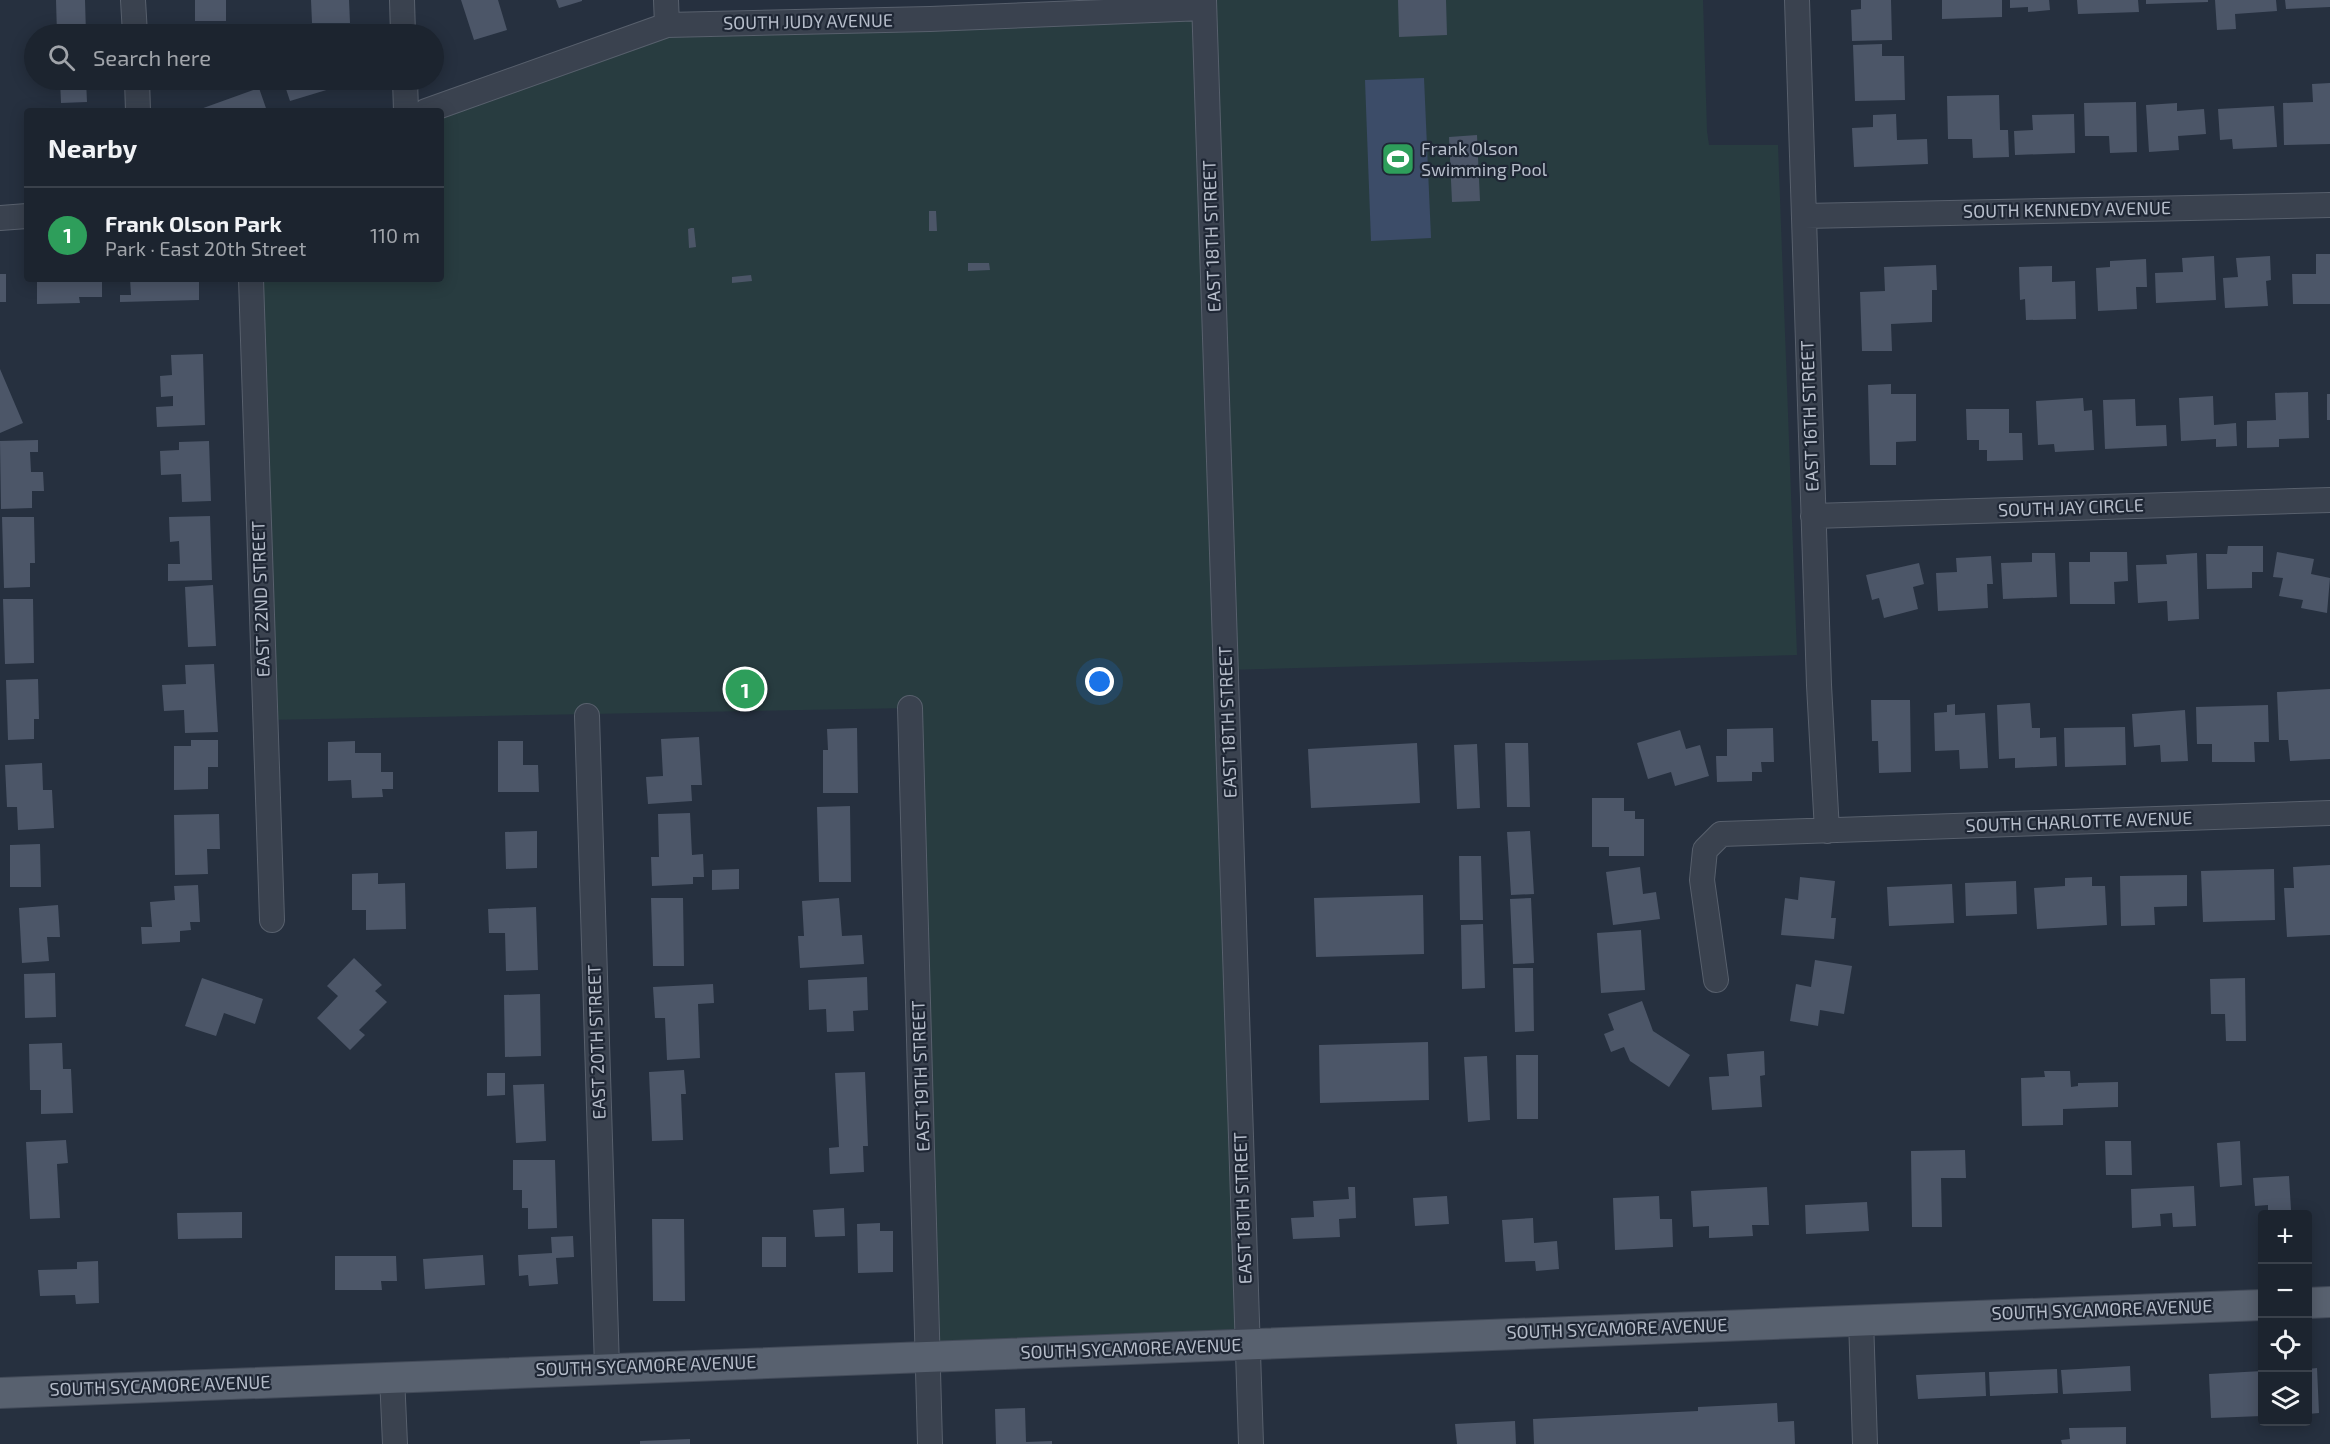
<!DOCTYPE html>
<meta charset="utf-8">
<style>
body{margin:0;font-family:"Exo 2",sans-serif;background:#29303b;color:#f1f3f6}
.controls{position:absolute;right:18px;bottom:18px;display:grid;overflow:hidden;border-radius:6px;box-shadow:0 3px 15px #0003}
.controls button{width:54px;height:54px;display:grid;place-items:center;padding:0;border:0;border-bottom:2px solid #3a414b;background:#1c242f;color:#f1f3f6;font:30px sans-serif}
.you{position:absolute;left:1100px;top:682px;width:21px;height:21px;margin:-15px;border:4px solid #fff;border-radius:50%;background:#1a73e8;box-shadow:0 0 0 9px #1a73e833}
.badge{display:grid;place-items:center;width:39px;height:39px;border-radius:50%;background:#1a73e8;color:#fff;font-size:20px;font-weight:700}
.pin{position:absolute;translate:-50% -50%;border:3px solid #fff;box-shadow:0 2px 6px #0006}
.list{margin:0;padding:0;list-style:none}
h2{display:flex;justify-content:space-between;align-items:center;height:78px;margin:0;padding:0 24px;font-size:26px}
h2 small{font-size:20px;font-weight:400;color:#a0a4aa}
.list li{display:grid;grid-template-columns:39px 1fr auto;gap:18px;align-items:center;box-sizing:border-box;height:96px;padding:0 24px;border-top:2px solid #3a414b}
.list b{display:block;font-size:22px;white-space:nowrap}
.list p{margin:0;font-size:20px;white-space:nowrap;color:#a0a4aa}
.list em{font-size:20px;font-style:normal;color:#a0a4aa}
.icon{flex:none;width:33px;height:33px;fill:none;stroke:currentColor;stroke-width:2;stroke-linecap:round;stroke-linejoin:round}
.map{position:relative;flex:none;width:2330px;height:1444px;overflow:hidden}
.search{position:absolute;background:#1c242f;box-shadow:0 3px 15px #0003;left:24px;top:24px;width:420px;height:66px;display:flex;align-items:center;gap:15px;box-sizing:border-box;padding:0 21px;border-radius:33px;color:#a0a4aa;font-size:22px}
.panel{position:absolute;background:#1c242f;box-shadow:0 3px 15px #0003;left:24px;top:108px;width:420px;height:174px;border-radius:6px}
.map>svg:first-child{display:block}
.green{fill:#283c40}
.water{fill:#3c4c68}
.building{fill:#4c5668}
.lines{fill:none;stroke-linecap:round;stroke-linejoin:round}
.minor-casing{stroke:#58606d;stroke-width:26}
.major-casing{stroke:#434b59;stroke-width:32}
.minor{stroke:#3a424f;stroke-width:24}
.major{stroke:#58616f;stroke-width:30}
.labels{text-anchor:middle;stroke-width:4.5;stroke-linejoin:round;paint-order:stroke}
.street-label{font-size:18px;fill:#b6bdca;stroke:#1f2735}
.poi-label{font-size:18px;fill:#b6bdca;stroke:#1f2735;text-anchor:start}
</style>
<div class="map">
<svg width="2330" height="1444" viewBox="0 0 2330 1444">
<rect width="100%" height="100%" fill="#26303f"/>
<path class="green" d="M1204 0H1703L1707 131 1709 145H1778L1797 655 1226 670 1248 1345 928 1355 910 708 265 720 251 279H441V111L667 25Z"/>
<path class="water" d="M1424 78 1431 238 1371 241 1365 80Z"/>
<path class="building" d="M56 0H85L86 34H57Z
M195 0H226V21H195Z
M311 0H349L350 23H312Z
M461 0H498L507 30 474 40Z
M556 0H582V1L559 8Z
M1398 0H1446L1447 35 1399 37Z
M1861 0H1891L1892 40 1852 41 1851 10 1861 9Z
M1942 0H2002V17L1942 19Z
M2010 0H2049L2050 10 2028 12V7L2010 8Z
M2077 0H2138L2139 12 2078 14Z
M2146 0H2208V2L2146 4Z
M2215 0H2276L2277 11 2235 14 2236 29 2217 30Z
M2285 0H2330V7L2286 9Z
M222 27V34H193L192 28Z
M1882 44V56H1904L1905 100 1855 101 1853 45Z
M60 80H86L87 102 61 103Z
M283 80H352L353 82 290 101Z
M2330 83V144L2284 145 2283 103 2313 102 2312 84Z
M259 88 267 111H195Z
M1999 95 2000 130H2008L2009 157 1973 158 1972 139H1948L1947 96Z
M2136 102 2137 152 2110 153 2109 136H2085L2084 103Z
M2177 103V111L2204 109 2206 134 2178 136 2179 150 2149 152 2146 105Z
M2274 106 2277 147 2233 149 2232 139 2220 140 2218 109Z
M1896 114 1897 140 1927 139 1928 164 1854 167 1852 128 1873 127V115Z
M2074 114 2075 153 2015 155 2014 131 2033 130 2032 115Z
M1477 135 1480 201 1452 202 1449 137Z
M929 211H936L937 231H929Z
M691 228H694L696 247 689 248 688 229Z
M2316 254H2330V304H2293L2292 274H2316Z
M2214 256 2216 300 2156 303 2155 273 2183 272 2182 258Z
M2270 256 2271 280 2266 281 2268 306 2225 308 2223 278 2238 277 2236 258Z
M2146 259 2147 287H2136L2137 309 2098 311 2096 268 2110 267V261Z
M968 263H989L990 270 968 271Z
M1936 265 1937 290H1932V322L1891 324 1892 351H1862L1860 292 1885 291 1884 267Z
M2052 266V282L2075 281 2076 319 2026 320 2025 299 2020 300 2019 267Z
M0 274H6V302H0Z
M751 275 752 281 732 283V277Z
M37 279H102V297H79L80 303 37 304Z
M130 279H199V300L120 302V295H131Z
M203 354 205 425 157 427 156 407 173 406V396L161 397 160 376 172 375 171 355Z
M0 369 23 423 0 433Z
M1891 384V394H1916V441L1896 442V465H1870L1868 385Z
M2308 392 2309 438 2279 439V447L2247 448V421L2276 420 2275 393Z
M2327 394H2330V420H2327Z
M2213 396 2214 425 2236 423 2237 446 2216 447V439L2181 441 2179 398Z
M2083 398 2084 411 2092 410 2094 450 2055 452 2054 444 2038 445 2036 401Z
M2135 399 2136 426 2166 425 2167 446 2105 449 2103 400Z
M1966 409H2009V433H2022L2023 460 1987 461V450H1979V440H1967Z
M38 440V452H30L31 472H43L44 491H32V508L1 509 0 441Z
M209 441 211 501 182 502 181 474 161 475 160 451 179 450V442Z
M210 516 212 580 168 581V564H180L179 541 170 542 169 517Z
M2 517H34L35 563H30V587L4 588Z
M2228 546H2263V572H2252V588L2207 589 2206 554H2227Z
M2090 552H2127L2128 581 2114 582 2115 604H2070L2069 562H2090Z
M2277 552 2314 559 2311 574 2330 578 2327 613 2301 608 2303 600 2279 596 2283 578 2273 577Z
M2032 553H2055L2057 597 2003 599 2001 563 2032 562Z
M2197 553 2199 619 2168 621 2167 601 2138 603 2136 565 2167 564 2166 555Z
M1991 556 1993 584H1987L1988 608 1938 611 1936 573 1957 572 1956 558Z
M1919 563 1924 584 1913 587 1918 609 1884 618 1879 598 1872 600 1866 575Z
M213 585 216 646 188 647 185 587Z
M3 599H33L34 663 5 664Z
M214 664 218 732 185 733 184 710 164 711 162 685 186 684 185 665Z
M38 679 39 719H34V739L8 740 6 680Z
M2330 689V759L2290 761 2288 740H2279L2277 692Z
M1871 700H1910L1911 772 1879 773 1878 741H1872Z
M2030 703 2032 728H2040V738L2056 737 2057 766 2015 768V758L1999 759 1997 705Z
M1955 704V715L1985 713 1988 768 1960 769 1959 750 1935 751 1934 713 1947 712V705Z
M2268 705 2269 742H2254L2255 762H2212V744H2197L2196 707Z
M2185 710 2188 761 2161 762 2160 745 2134 747 2132 714Z
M2125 727 2126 765 2065 767 2064 728Z
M857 728 858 793H823V750H828L827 729Z
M1773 728 1774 762H1761L1762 772H1752V781L1717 782 1716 756H1727V729Z
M1680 730 1686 749 1700 745 1709 776 1675 786 1671 772 1648 779 1637 743Z
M699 737 702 785H691L692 801 648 804 646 777 663 776 661 739Z
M191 740H218V767H208V789L174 790V746H191Z
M355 741V753H381V772H393V789H382L383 797 352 798 351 780 328 781V742Z
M498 741H523V765H538L539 792H498Z
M1417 743 1420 803 1311 808 1308 749Z
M1505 743H1528L1530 807H1507Z
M1477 744 1480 808 1457 809 1454 745Z
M42 763 43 790H52L54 828 18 830 17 807H7L5 765Z
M1592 798H1624V811H1635V819H1644V856H1609V847H1592Z
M850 806 851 882H819L817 807Z
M690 813 692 855 703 854 704 877H693V884L652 886 651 857H659L658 814Z
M219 814 220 849H207L208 874 175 875 174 815Z
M537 831V868L506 869 505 832Z
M1530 831 1534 894 1511 895 1507 832Z
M40 844 41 887H10V845Z
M1459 856H1481L1483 920H1460Z
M2330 865V935L2287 937 2284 888H2294L2293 867Z
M1640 867 1643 894 1656 892 1660 919 1613 925 1606 872Z
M739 869V889L712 890V870Z
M2274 869 2275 920 2203 922 2201 871Z
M378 873V884L405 883 406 929 366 930V910H352V874Z
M2187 875V906L2154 907 2155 925 2121 926 2120 876Z
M1800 877 1835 881 1831 918H1836L1834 939 1781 935 1785 898 1798 900Z
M2092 877V886H2105L2107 925 2037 929 2034 888 2065 886V878Z
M2016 881 2017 914 1966 916 1965 883Z
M1952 884 1954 923 1889 926 1887 887Z
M198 885 200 922H190L191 930 180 931V942L142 944 141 927H152L150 902 175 900 174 886Z
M1423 895 1424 954 1316 957 1314 898Z
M651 898H683L684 966H653Z
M839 898 842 936 862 935 864 964 800 968 798 936H804L802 901Z
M1531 898 1534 963 1513 964 1510 899Z
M58 905 60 937H47L49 961 22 963 19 908Z
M536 907 538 970 506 971 505 933H489L488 909Z
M1483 924 1485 988 1462 989 1461 925Z
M1641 930 1645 990 1601 993 1597 933Z
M354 958 382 985 375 991 387 1002 359 1030 365 1035 350 1050 317 1018 338 996 327 986Z
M1815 960 1852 966 1844 1014 1820 1010 1818 1026 1790 1021 1796 984 1811 987Z
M1513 968H1533L1534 1031 1515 1032Z
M55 973 56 1017 25 1018 24 974Z
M867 977 868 1010 853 1011 854 1031 827 1032 826 1009 809 1010 808 980Z
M202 978 263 999 255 1024 224 1013 216 1036 185 1026Z
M2245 978 2246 1041H2226L2225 1014H2211L2210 979Z
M713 984 714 1003 698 1004 700 1058 667 1060 665 1018H655L653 987Z
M540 994 541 1056 505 1057 504 995Z
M1642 1001 1653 1031 1690 1055 1669 1087 1630 1061 1624 1047 1611 1052 1604 1034 1614 1030 1608 1014Z
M1428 1042 1429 1100 1320 1103 1319 1045Z
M62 1043 63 1069H71L73 1113 41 1114V1090H30L29 1044Z
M1764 1051 1765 1075 1760 1076 1762 1107 1712 1110 1709 1077 1729 1076 1727 1054Z
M1516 1055H1538V1119H1517Z
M1487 1056 1490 1120 1468 1122 1464 1057Z
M684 1070 686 1094H681L683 1140 652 1141 649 1072Z
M2044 1071H2070L2071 1087 2078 1086V1083L2118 1082V1107L2063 1109V1125L2022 1126 2021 1078 2045 1077Z
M865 1072 868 1146H863L864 1172 830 1174 829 1148 839 1147 835 1073Z
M487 1073H505V1095L487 1096Z
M544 1084 546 1141 516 1143 513 1085Z
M66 1140 68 1163 57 1164 60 1218 30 1219 26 1142Z
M2105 1141H2131L2132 1175H2106Z
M2240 1141 2242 1185 2220 1187 2217 1143Z
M1965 1150 1966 1178H1941L1942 1227H1912L1911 1151Z
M513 1160H555L557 1228 528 1229V1208H522V1190H513Z
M2289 1176 2291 1210 2268 1211V1205L2255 1206 2253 1178Z
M2194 1186 2196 1226 2173 1227 2172 1213 2160 1214 2161 1226 2132 1228 2131 1189Z
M1348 1187H1355L1356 1218 1339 1219 1340 1237 1293 1239 1291 1218 1314 1217 1313 1201 1349 1199Z
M1767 1187 1769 1225H1752L1753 1236 1709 1238V1226L1693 1227 1691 1191Z
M1447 1196 1449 1224 1415 1226 1413 1198Z
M1659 1196 1660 1219H1672L1673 1247 1615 1250 1613 1198Z
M1867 1202 1869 1231 1806 1234 1805 1205Z
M844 1208 845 1236 815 1237 813 1210Z
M242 1212V1238L178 1239 177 1213Z
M1533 1218 1534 1243 1557 1241 1559 1269 1536 1271 1535 1261 1505 1262 1502 1220Z
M652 1219H684L685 1301H653Z
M880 1223V1231H893V1272L858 1273 857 1224Z
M573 1236 574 1257 556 1258 558 1284 529 1286 528 1275 519 1276 518 1255 552 1253 551 1237Z
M762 1237H786V1267H762Z
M483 1255 485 1285 425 1289 423 1259Z
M335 1256H396L397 1281H381L382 1290H335Z
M98 1261 99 1303 76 1304 75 1295 40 1296 38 1270 77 1269V1262Z
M2130 1366 2131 1391 2063 1394 2061 1370Z
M2317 1368 2319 1413 2308 1414V1369Z
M2057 1369 2058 1393 1990 1396 1989 1372Z
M2262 1371V1416L2211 1418 2209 1374Z
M1985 1372 1986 1396 1918 1399 1916 1375Z
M1777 1403 1778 1422 1794 1421 1795 1444H1534L1533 1419 1698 1411V1407Z
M1025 1408 1026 1442 1052 1441V1444H996L995 1409Z
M1515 1421 1516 1444H1457L1455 1424Z
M2126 1427V1444H2062L2061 1440 2070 1439 2069 1428Z
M690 1439V1444H640V1441Z"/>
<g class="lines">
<defs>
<path id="minor" d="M133 0 135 34
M402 0 403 34
M666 0 667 25
M1204 0 1251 1444
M1797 0 1819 685 1827 831
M137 80 138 111
M405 80 406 111
M426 111 667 25 930 19 1204 8
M1804 216 2330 205
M0 218 27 216
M251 279 272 920
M1813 516 2330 500
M910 708 930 1444
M587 716 607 1368
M1716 980 1702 880 1705 850 1721 834 2330 813
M1861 1319 1865 1444
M392 1376 395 1444"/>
<path id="major" d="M2308 1303 2330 1302
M0 1393 2262 1305"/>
</defs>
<use href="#minor" class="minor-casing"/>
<use href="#major" class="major-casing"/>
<use href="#minor" class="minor"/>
<use href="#major" class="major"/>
</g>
<defs>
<symbol id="stadium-square" viewBox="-11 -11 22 22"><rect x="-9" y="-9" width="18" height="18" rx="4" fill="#2e9e5b" stroke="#1f2735"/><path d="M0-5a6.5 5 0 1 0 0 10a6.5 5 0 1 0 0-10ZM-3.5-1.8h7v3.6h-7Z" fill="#fff"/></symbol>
</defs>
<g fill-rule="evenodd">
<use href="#stadium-square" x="1379" y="140" width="38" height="38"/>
</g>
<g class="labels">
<g class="street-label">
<text transform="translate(808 22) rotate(-1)" y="6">SOUTH JUDY AVENUE</text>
<text transform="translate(2067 210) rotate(-1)" y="6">SOUTH KENNEDY AVENUE</text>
<text transform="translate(1212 236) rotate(-92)" y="6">EAST 18TH STREET</text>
<text transform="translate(1810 416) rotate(-92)" y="6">EAST 16TH STREET</text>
<text transform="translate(2071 508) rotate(-2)" y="6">SOUTH JAY CIRCLE</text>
<text transform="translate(261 599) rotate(-92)" y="6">EAST 22ND STREET</text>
<text transform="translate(1228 722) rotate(-92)" y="6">EAST 18TH STREET</text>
<text transform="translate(2079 822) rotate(-2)" y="6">SOUTH CHARLOTTE AVENUE</text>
<text transform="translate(597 1042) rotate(-92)" y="6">EAST 20TH STREET</text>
<text transform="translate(921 1076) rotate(-92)" y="6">EAST 19TH STREET</text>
<text transform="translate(1243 1208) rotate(-92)" y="6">EAST 18TH STREET</text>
<text transform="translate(2102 1310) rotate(-2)" y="6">SOUTH SYCAMORE AVENUE</text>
<text transform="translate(1617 1329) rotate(-2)" y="6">SOUTH SYCAMORE AVENUE</text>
<text transform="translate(1131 1349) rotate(-2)" y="6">SOUTH SYCAMORE AVENUE</text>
<text transform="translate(646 1366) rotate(-2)" y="6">SOUTH SYCAMORE AVENUE</text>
<text transform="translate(160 1386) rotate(-2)" y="6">SOUTH SYCAMORE AVENUE</text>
</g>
<g class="poi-label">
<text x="1421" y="155">Frank Olson<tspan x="1421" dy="21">Swimming Pool</tspan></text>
</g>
</g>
</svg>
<div class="controls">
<button>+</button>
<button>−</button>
<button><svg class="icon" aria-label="locate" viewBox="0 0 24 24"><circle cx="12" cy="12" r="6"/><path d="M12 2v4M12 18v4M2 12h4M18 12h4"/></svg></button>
<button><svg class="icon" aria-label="layers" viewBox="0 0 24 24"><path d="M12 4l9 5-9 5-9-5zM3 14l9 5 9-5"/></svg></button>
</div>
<div class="you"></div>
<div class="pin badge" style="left:745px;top:689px;background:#2e9e5b">1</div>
<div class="search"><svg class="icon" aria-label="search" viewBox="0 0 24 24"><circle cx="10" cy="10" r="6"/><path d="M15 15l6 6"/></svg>Search here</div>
<section class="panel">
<h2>Nearby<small></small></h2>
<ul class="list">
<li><span class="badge" style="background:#2e9e5b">1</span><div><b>Frank Olson Park</b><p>Park · East 20th Street</p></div><em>110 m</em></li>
</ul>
</section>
</div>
